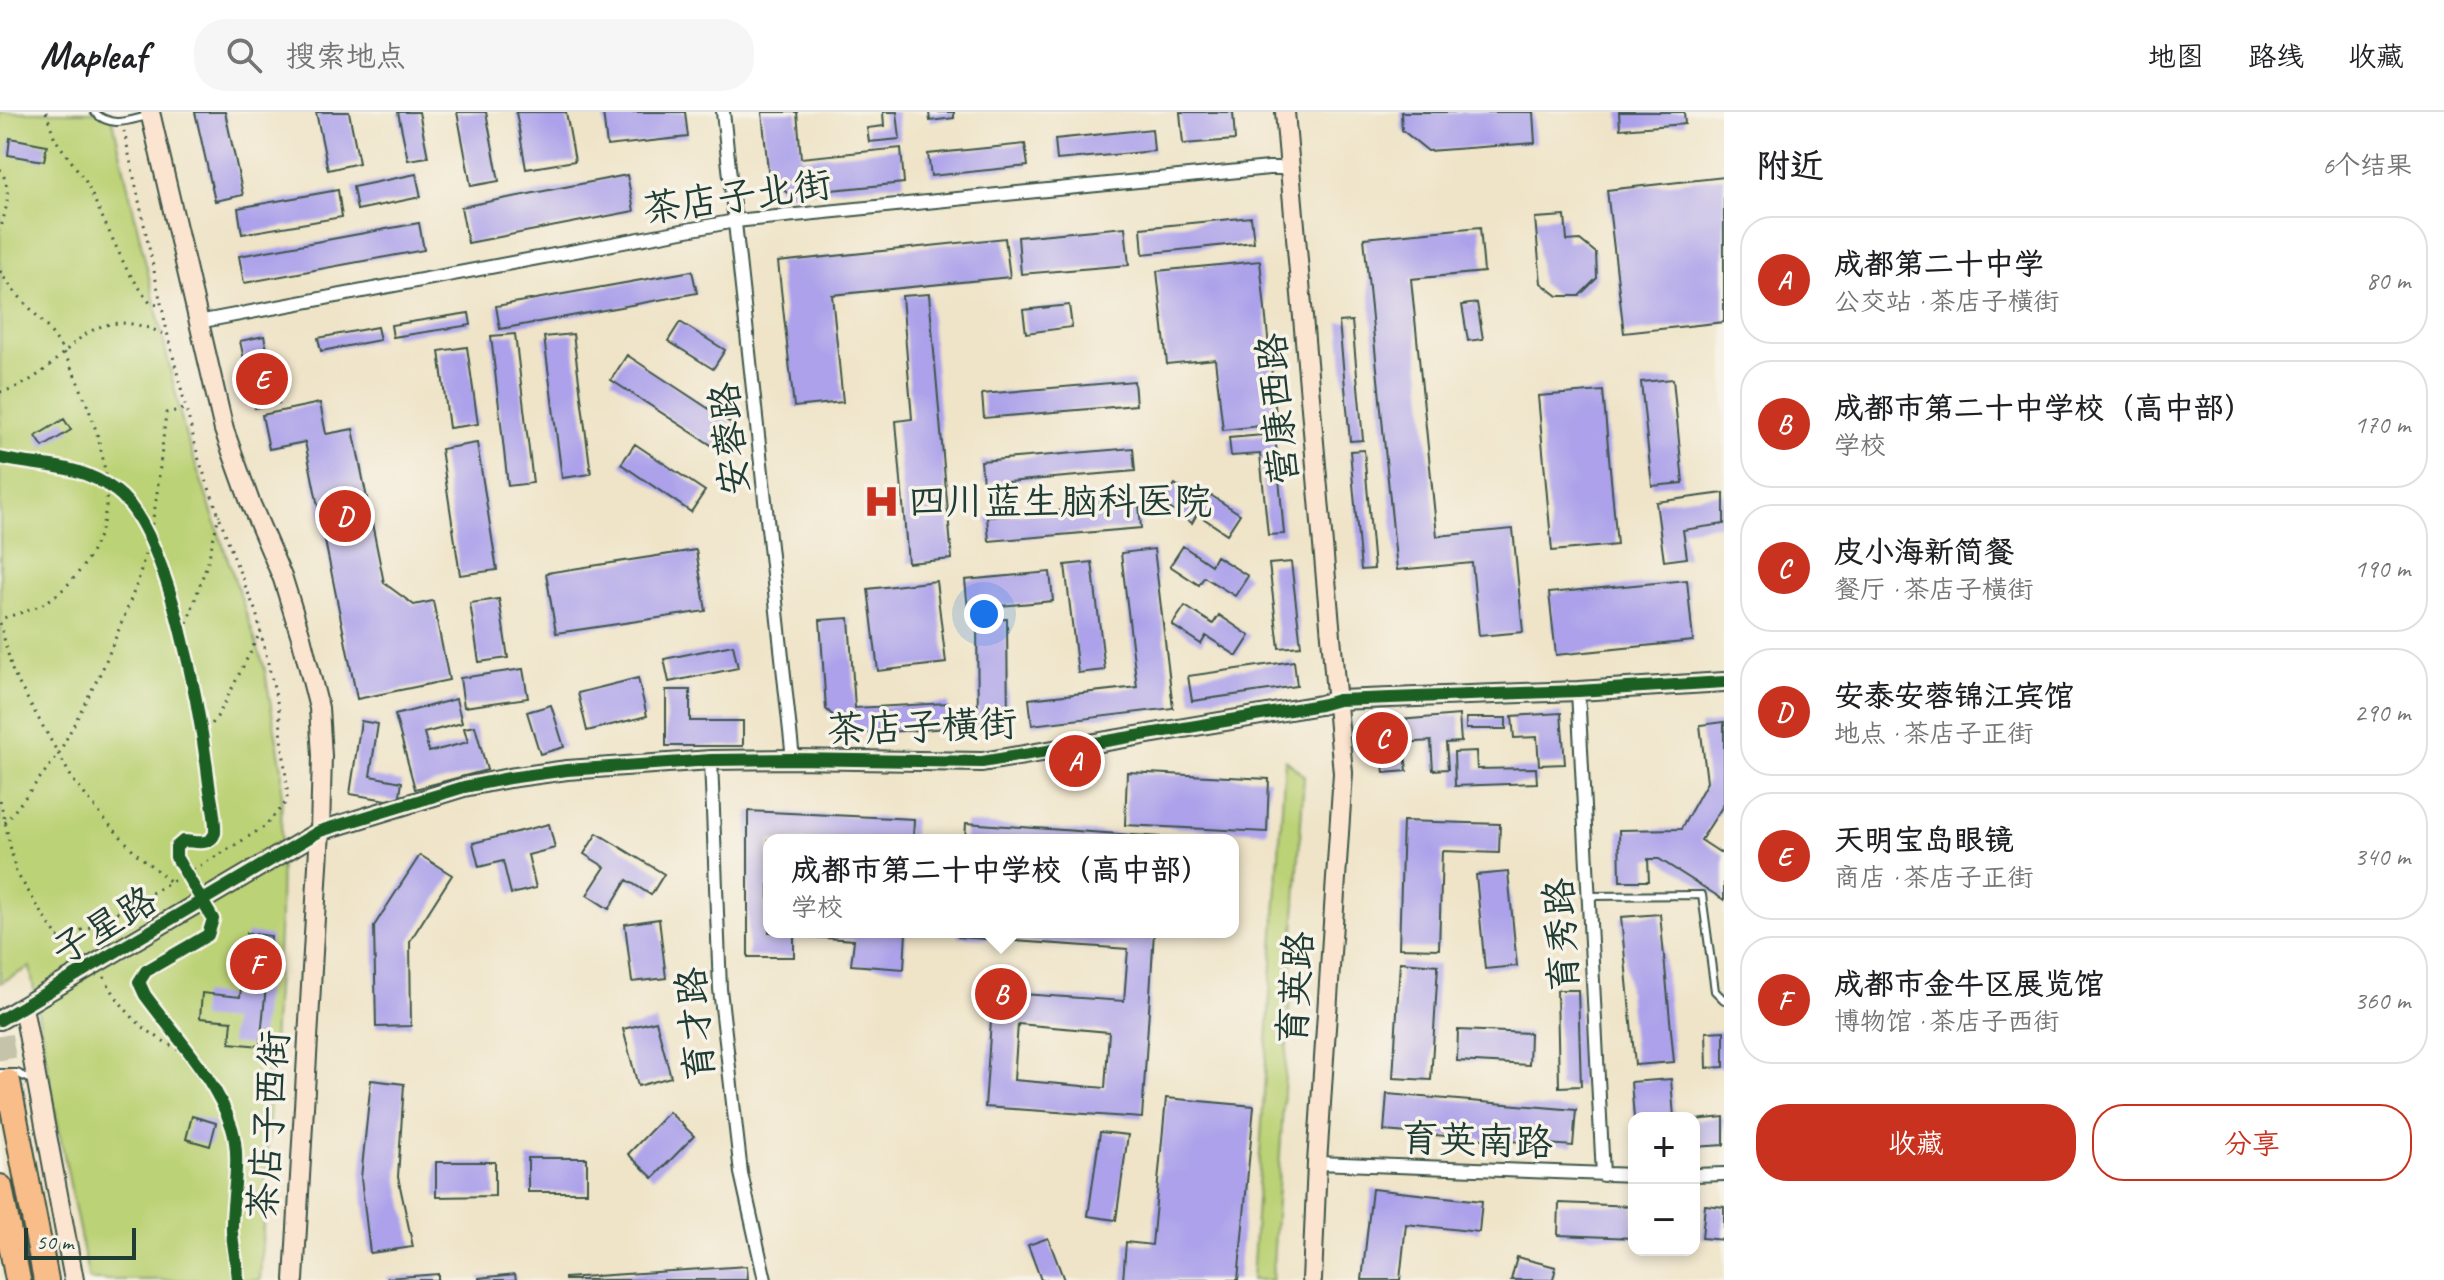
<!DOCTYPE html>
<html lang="zh">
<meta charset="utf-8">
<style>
body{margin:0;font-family:Caveat,"LXGW WenKai TC",sans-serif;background:#f6f6f6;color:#202124}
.controls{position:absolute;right:24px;bottom:24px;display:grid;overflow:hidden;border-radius:16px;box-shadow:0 4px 12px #0003}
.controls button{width:72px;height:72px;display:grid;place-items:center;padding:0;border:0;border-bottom:2px solid #e0e0e0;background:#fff;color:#202124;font:40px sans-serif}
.scale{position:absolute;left:24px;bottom:20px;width:112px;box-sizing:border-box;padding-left:8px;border:4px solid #1f3d34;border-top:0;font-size:22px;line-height:28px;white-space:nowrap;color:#1f3d34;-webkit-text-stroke:6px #f7f3e8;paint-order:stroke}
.you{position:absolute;left:984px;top:502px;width:28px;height:28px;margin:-20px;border:6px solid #fff;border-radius:50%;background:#1a73e8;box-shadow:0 0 0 12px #1a73e833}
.badge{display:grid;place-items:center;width:52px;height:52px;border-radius:50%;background:#c8321e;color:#fff;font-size:26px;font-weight:700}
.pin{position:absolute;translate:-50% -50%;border:4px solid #fff;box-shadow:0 2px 8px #0006}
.popup{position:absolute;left:763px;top:722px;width:476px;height:104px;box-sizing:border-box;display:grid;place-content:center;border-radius:16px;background:#fff;filter:drop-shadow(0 2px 6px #0005);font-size:26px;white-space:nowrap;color:#757577}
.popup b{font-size:30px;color:#202124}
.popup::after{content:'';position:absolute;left:50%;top:100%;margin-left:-16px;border:16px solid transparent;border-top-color:#fff}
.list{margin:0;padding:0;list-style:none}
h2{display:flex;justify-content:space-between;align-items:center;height:104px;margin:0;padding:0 32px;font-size:34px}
h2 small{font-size:26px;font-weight:400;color:#757577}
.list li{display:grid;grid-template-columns:52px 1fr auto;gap:24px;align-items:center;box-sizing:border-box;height:128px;margin:0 16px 16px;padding:0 16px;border:2px solid #e0e0e0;border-radius:32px}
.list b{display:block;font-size:30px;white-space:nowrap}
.list p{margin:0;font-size:26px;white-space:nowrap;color:#757577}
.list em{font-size:26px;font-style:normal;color:#757577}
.actions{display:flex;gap:16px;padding:24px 32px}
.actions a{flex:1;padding:18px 0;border:2px solid #c8321e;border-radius:32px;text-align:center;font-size:28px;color:#c8321e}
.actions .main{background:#c8321e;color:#fff}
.icon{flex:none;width:44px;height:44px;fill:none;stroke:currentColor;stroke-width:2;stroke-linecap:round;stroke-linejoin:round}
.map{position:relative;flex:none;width:1724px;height:1168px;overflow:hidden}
header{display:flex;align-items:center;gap:48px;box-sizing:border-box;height:112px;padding:0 40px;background:#fff;border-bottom:2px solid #e0e0e0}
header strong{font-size:38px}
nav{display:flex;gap:44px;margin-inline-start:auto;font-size:28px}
.search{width:560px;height:72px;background:#f6f6f6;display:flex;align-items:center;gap:20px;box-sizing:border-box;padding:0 28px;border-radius:32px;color:#757577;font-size:30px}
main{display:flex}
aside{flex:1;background:#fff}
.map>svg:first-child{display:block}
.green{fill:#bcd276;stroke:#6e8855;stroke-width:2}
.building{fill:#aca1ea;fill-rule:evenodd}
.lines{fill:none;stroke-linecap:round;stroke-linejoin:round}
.highway-tunnel{stroke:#c5c3aa;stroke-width:24;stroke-dasharray:24 12;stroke-linecap:butt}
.lane-casing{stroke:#3e564a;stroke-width:10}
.street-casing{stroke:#3e564a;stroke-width:16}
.secondary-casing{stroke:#3e564a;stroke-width:22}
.highway-casing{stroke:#3e564a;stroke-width:28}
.path{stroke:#3e564a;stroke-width:3;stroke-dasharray:2 6;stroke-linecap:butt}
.lane{stroke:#fff;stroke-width:6}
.street{stroke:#fff;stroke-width:12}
.secondary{stroke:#fce5d0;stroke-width:18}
.highway{stroke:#f8bd89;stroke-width:24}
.cycleway-casing{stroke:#f7f3e8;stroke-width:17}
.cycleway{stroke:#1b5e20;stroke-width:12}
.labels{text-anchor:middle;stroke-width:7;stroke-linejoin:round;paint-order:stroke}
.street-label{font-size:38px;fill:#1f3d34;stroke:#f7f3e8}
.poi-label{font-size:38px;fill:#1f3d34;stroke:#f7f3e8;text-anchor:start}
</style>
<header>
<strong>Mapleaf</strong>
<div class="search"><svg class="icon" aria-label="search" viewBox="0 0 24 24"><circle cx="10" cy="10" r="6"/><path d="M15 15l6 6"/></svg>搜索地点</div>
<nav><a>地图</a><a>路线</a><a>收藏</a></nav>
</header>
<main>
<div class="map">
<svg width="1724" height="1168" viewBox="0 0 1724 1168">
<rect width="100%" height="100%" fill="#f7f3e8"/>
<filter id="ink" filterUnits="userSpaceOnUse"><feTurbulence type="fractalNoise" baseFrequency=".0125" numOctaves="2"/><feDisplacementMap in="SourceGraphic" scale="16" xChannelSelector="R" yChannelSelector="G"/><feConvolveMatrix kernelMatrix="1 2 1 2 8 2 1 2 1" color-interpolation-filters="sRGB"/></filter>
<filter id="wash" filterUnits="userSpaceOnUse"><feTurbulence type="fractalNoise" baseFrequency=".006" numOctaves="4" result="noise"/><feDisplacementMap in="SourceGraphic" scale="32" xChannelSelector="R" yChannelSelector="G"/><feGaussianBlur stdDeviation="1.8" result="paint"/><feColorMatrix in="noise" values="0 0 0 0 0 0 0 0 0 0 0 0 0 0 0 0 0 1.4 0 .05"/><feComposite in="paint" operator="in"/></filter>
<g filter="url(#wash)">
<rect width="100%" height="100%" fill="#efe4c8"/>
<path class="green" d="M0 0H111L184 318 264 554 282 657 280 805 260 1168H89L55 998 30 855 0 871Z
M1285 647 1304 664 1272 1168H1252Z"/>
<g id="blocks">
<path class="building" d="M195 0H225L243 83 215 89Z
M316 0H349L359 51 328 58Z
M398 0H419L428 45 408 48Z
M457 0H486L499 69 471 74Z
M516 0H566L575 49 526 57Z
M603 0H685L688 25 607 34Z
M762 0H797L801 46 901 36 904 71 789 82 769 68Z
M883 0H897L900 27 869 30 867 16 884 14Z
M929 0H954V6L930 9Z
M1180 0H1233L1235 28 1183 32Z
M1401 0H1533L1535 31 1428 39 1402 18Z
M1619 0H1684L1685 12 1620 17Z
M1152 17 1154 39 1057 48 1055 27Z
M10 26 47 33 44 49 8 43Z
M1025 32 1028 54 931 64 928 42Z
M416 62 421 85 357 98 353 75Z
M627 63 634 99 468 131 461 95Z
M1724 65V210L1624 221 1607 78Z
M338 78 342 105 242 122 238 96Z
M1565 104 1567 129 1580 128 1596 141 1597 166 1579 184H1558L1541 171 1535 106Z
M1251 105 1254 130 1143 142 1141 116Z
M419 111 424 138 244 171 239 144Z
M1125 115 1129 153 1021 162 1018 125Z
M1480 115 1484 160 1411 167 1437 424 1513 417 1523 520 1479 524 1472 451 1397 458 1364 126Z
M1005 126 1010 165 832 183 843 290 794 295 778 150Z
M1260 149 1277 312 1223 318 1215 247 1167 252 1157 159Z
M692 159 697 181 500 217 496 194Z
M929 182 952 447 908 451 896 309 912 307 902 184Z
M1477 191 1483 227 1468 229 1462 193Z
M1069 193 1072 215 1026 221 1023 198Z
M469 201 471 213 393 225 391 213Z
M1352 209 1363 328 1350 329 1339 210Z
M680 210 725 238 713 257 668 229Z
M377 215 380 228 321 239 318 226Z
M515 222 533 371 508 374 491 224Z
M573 222 591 362 562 366 544 225Z
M264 224 279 291 255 296 240 229Z
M467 235 478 312 449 316 439 239Z
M627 243 732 312 716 336 611 268Z
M1673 267 1683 371 1652 374 1641 270Z
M1134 269 1136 293 984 306 982 282Z
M1603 279 1617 433 1552 439 1538 284Z
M320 291 326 322 353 317 384 471 414 493 433 489 449 568 357 587 305 330 269 337 262 303Z
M64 307 71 318 43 335 36 324Z
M1275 322 1284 422 1268 423 1260 342 1231 344 1229 326Z
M477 331 497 458 460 463 441 337Z
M635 332 705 379 691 400 621 352Z
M1133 336 1135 359 983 372 981 349Z
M1364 338 1374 457 1361 458 1350 339Z
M1175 372 1203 391 1209 382 1240 402 1227 422 1197 402 1192 411 1163 392Z
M1724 381V412L1683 418 1687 446 1664 449 1656 390Z
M1139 392 1141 416 989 429 987 405Z
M1183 434 1211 453 1216 444 1248 464 1235 484 1204 465 1199 473 1170 454Z
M1154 437 1173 596 1032 613 1029 587 1137 575 1121 441Z
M696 438 706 499 556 521 546 461Z
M1092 450 1105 558 1078 561 1065 453Z
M1291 450 1301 534 1279 536 1269 452Z
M1050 460 1053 489 968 497 965 468Z
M1687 468 1693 529 1556 543 1549 481Z
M936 469 946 551 878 559 868 477Z
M499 487 508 546 479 550 470 491Z
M1185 494 1213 512 1219 503 1250 524 1237 544 1206 524 1201 532 1172 513Z
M849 506 855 596 948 591 950 616 853 622 826 597 820 508Z
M1007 507 1008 613 978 614 977 508Z
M733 533 738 556 669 570 664 547Z
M1294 549 1297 574 1192 589 1188 564Z
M523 557 528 586 464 595 460 566Z
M638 566 647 604 587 619 578 581Z
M666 578H690V609H743V634H666Z
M456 587 462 611 424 621 429 640 468 630 464 616 475 614 487 658 415 677 395 603Z
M551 593 564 635 540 642 527 600Z
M1561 601 1565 652 1539 653 1537 625 1514 626 1512 604Z
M1459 603 1461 630 1446 631 1448 657 1433 658 1431 629 1404 631 1407 659 1384 661 1381 633H1376L1374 610Z
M1466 606H1506V617H1466Z
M361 609 378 612 370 664 402 670 399 690 350 682Z
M1724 610V692L1701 728 1724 743V788L1659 747H1648L1649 769H1620L1619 718 1681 717 1707 670 1700 613Z
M1476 639 1477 657 1536 656 1537 671 1455 674 1454 640Z
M1127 660 1269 667 1267 720 1125 713Z
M748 699 914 707 913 728H769V820H794V845H748Z
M1403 709 1500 712 1499 741 1442 739 1439 837 1399 836Z
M966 711 1160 725V728H965Z
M549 712 555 736 528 743 536 776 511 782 503 749 479 755 473 731Z
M597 721 664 762 651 783 627 768 609 797 587 783 605 755 584 742Z
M420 743 452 763 410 829 411 914 376 915 374 814Z
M1508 760 1517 854 1485 857 1476 763Z
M1660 802 1674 950 1635 953 1621 805Z
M659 807 666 866 632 870 625 812Z
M813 820H906L904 857 851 853 854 828 812 825Z
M958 820H1154L1142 1006 985 995 993 880 1124 889 1128 837 958 825ZM1018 912 1109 920 1105 976 1014 968Z
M247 821 271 824 260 934 230 931 232 909 200 906 202 881 240 885Z
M1400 850 1438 853 1431 968 1393 966Z
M1557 878H1578L1581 974 1559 975Z
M656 909 671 965 638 974 623 917Z
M1458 918 1530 921 1529 953 1457 949Z
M1724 919V955L1707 956 1706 920Z
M1671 967 1674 1006H1634L1631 970Z
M371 968 404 972 398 1065 413 1135 370 1141 361 1066Z
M1387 982 1576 998 1573 1034 1384 1019Z
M1166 986 1254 994 1238 1168H1123L1126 1130 1152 1133Z
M669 1000 694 1024 653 1066 628 1042Z
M192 1004 216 1011 210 1034 186 1027Z
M1724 1005V1033L1694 1035V1008Z
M1100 1020 1128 1023 1116 1108 1088 1104Z
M528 1046H587V1080H528Z
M436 1050H495V1084L436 1085Z
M1372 1077 1482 1089 1479 1120 1406 1112 1400 1168H1362Z
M1559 1091 1634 1094V1126L1558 1123Z
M1705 1093 1724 1095V1128L1702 1126Z
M1048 1126 1064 1168H1041L1028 1133Z
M1517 1145 1556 1155 1553 1168H1511Z
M747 1154 748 1168H565V1166Z
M438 1162V1168H387V1166Z
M515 1162 516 1168H479V1166Z"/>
</g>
</g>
<g filter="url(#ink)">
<use href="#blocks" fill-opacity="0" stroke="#3e564a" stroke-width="2"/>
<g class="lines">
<path class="highway-tunnel" d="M0 924 8 970"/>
<defs>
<path id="lane" d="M94 0C111 16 127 9 147 4
M1589 784 1702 783 1715 879 1724 888
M0 961H17L33 969"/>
<path id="street" d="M723 0 793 647
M198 210 735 109 1269 56H1289
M1578 579 1603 1063
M711 648 720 877 741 1061 765 1168
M1317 1051 1634 1063
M1694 1063 1724 1062"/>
<path id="secondary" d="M150 0 224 318 250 390 283 467 301 525 319 596 322 644 320 719 294 1168
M1285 0 1343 661 1317 1051 1312 1168
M23 895 74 1168
M0 908 320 719 464 675 509 666 567 658 711 648 793 647 982 650 1320 593 1338 588 1578 579 1724 570"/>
<path id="highway" d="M8 970 46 1168
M0 1075 18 1168"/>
</defs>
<use href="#lane" class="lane-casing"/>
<use href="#street" class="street-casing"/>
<use href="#secondary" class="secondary-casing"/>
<use href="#highway" class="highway-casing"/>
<path class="path" d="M46 0 55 27 85 68 127 158 150 191 161 194
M0 57C13 78 6 97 0 119
M0 159C18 189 48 209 64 241 86 284 110 344 106 393 103 432 75 475 41 493 29 499 13 503 0 507
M0 280C72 265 75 179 168 224
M0 355 2 346
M0 511 13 561 73 668 106 709 137 742 171 770
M182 526 208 449 219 403
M203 625 219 602 261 519
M0 688 16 760 58 826 93 814 222 741 264 715 287 689V675L279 598 256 500 236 451 199 348 168 224 124 19
M5 711 58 643 103 556 124 505 138 469 149 427 156 390 166 301 185 297
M104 865C130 911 147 920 191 945
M193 1168V1167"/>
<use href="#lane" class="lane"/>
<use href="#street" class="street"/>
<use href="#secondary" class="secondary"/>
<use href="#highway" class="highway"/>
<defs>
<path id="cycleway" d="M0 346C44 356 77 350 116 379 170 419 201 605 209 672 211 688 216 705 215 721 210 735 195 729 183 729L176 735V745L213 807 208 823 146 859 139 870 145 883C175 924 216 966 232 1016 242 1049 231 1086 232 1120 233 1136 237 1152 238 1168
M0 908 320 719 464 675 509 666 567 658 711 648 793 647 982 650 1320 593 1338 588 1578 579 1724 570"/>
</defs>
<use href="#cycleway" class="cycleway-casing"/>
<use href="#cycleway" class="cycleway"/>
</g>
</g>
<defs>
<symbol id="hospital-bare" viewBox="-9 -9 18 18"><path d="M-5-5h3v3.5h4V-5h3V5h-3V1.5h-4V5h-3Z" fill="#c8321e" stroke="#f7f3e8" stroke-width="2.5" paint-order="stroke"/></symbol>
</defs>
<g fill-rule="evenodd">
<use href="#hospital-bare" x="856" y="364" width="51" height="51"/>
</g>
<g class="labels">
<g class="street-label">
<text transform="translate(737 84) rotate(-8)" y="13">茶店子北街</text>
<text transform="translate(1277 297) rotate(-95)" y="13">营康西路</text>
<text transform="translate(729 327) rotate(-96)" y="13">安蓉路</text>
<text transform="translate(922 614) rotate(-2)" y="13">茶店子横街</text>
<text transform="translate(104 813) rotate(-31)" y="13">子星路</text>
<text transform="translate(1561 823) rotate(-93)" y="13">育秀路</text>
<text transform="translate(1295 876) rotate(-86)" y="13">育英路</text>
<text transform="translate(695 912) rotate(-95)" y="13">育才路</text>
<text transform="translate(268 1013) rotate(-86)" y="13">茶店子西街</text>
<text transform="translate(1477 1028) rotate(2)" y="13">育英南路</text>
</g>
<g class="poi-label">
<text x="908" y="402">四川蓝生脑科医院</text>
</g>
</g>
</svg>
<div class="controls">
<button>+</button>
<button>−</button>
</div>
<div class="scale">50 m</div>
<div class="you"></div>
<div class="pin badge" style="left:1075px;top:649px">A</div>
<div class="pin badge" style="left:1001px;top:882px">B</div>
<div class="popup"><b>成都市第二十中学校（高中部）</b>学校</div>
<div class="pin badge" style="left:1382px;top:626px">C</div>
<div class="pin badge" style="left:345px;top:404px">D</div>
<div class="pin badge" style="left:262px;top:267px">E</div>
<div class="pin badge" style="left:256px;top:852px">F</div>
</div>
<aside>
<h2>附近<small>6个结果</small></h2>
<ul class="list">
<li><span class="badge">A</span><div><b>成都第二十中学</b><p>公交站 · 茶店子横街</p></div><em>80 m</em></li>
<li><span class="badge">B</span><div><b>成都市第二十中学校（高中部）</b><p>学校</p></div><em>170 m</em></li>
<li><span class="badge">C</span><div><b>皮小海新简餐</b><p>餐厅 · 茶店子横街</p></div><em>190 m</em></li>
<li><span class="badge">D</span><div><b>安泰安蓉锦江宾馆</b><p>地点 · 茶店子正街</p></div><em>290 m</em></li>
<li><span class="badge">E</span><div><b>天明宝岛眼镜</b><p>商店 · 茶店子正街</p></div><em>340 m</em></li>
<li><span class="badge">F</span><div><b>成都市金牛区展览馆</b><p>博物馆 · 茶店子西街</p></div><em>360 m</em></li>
</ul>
<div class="actions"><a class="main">收藏</a><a>分享</a></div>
</aside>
</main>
